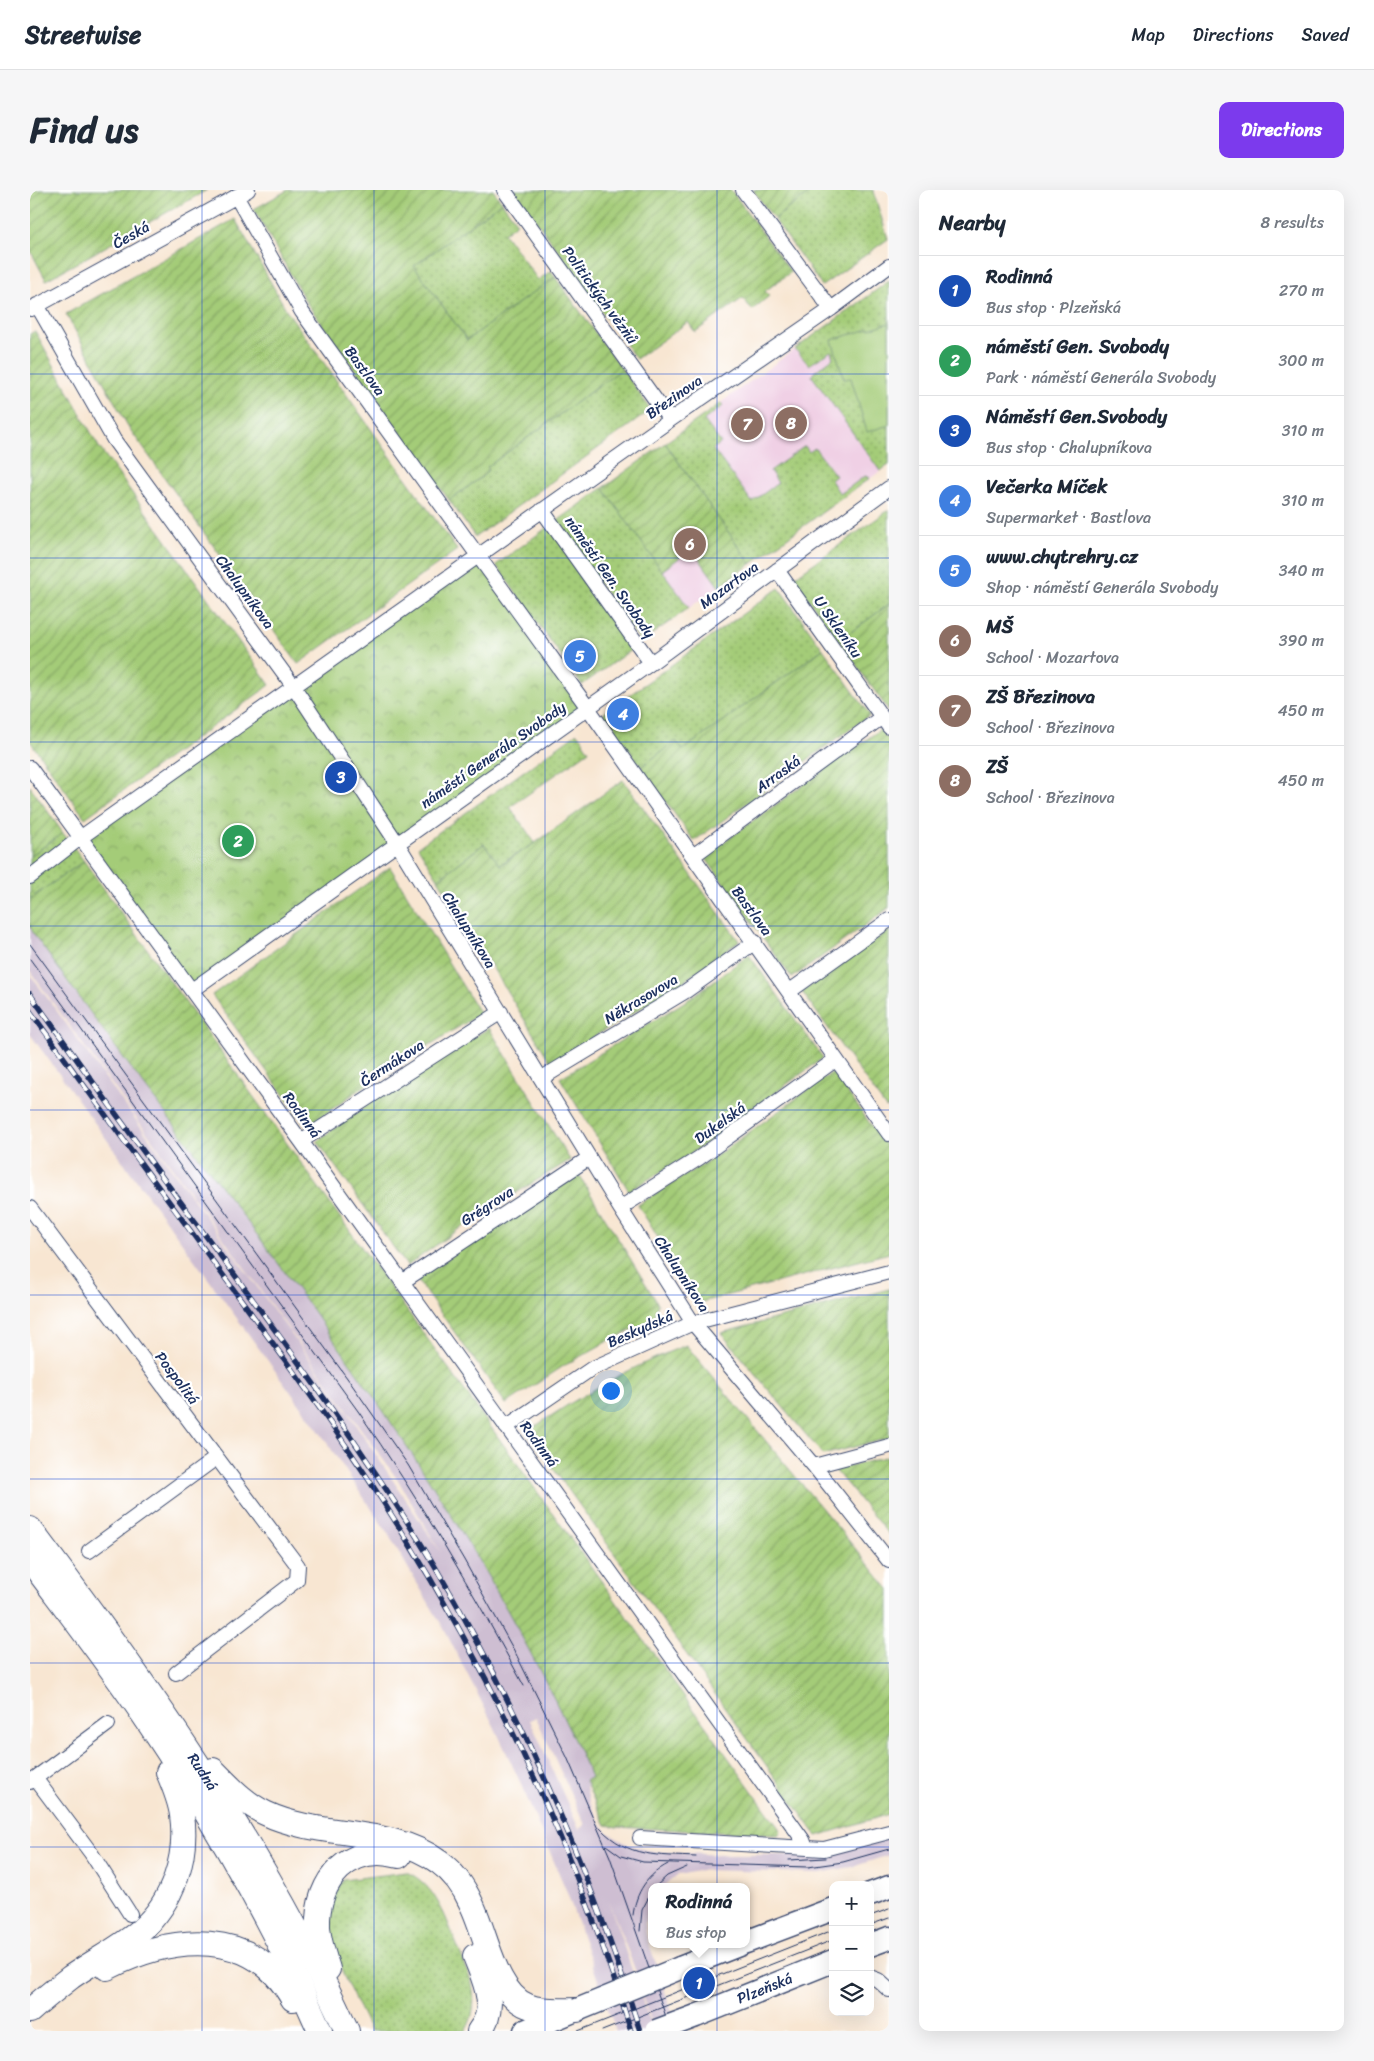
<!DOCTYPE html>
<meta charset="utf-8">
<style>
body{margin:0;font-family:Sriracha,sans-serif;background:#f6f6f7;color:#1f2937}
.controls{position:absolute;right:15px;bottom:15px;display:grid;overflow:hidden;border-radius:10px;box-shadow:0 5px 20px #0002}
.controls button{width:45px;height:45px;display:grid;place-items:center;padding:0;border:0;border-bottom:1px solid #e0e1e3;background:#fff;color:#1f2937;font:25px sans-serif}
.you{position:absolute;left:580px;top:1200px;width:18px;height:18px;margin:-12px;border:4px solid #fff;border-radius:50%;background:#1a73e8;box-shadow:0 0 0 8px #1a73e833}
.badge{display:grid;place-items:center;width:32px;height:32px;border-radius:50%;background:#7c3aed;color:#fff;font-size:16px;font-weight:700}
.pin{position:absolute;translate:-50% -50%;border:2px solid #fff;box-shadow:0 1px 5px #0006}
.popup{position:absolute;left:618px;top:1693px;width:102px;height:65px;box-sizing:border-box;display:grid;place-content:center;border-radius:10px;background:#fff;filter:drop-shadow(0 1px 4px #0005);font-size:16px;white-space:nowrap;color:#747a83}
.popup b{font-size:19px;color:#1f2937}
.popup::after{content:'';position:absolute;left:50%;top:100%;margin-left:-10px;border:10px solid transparent;border-top-color:#fff}
.list{margin:0;padding:0;list-style:none}
h2{display:flex;justify-content:space-between;align-items:center;height:65px;margin:0;padding:0 20px;font-size:21px}
h2 small{font-size:16px;font-weight:400;color:#747a83}
.list li{display:grid;grid-template-columns:32px 1fr auto;gap:15px;align-items:center;box-sizing:border-box;height:70px;padding:0 20px;border-top:1px solid #e0e1e3}
.list b{display:block;font-size:19px;white-space:nowrap}
.list p{margin:0;font-size:16px;white-space:nowrap;color:#747a83}
.list em{font-size:16px;font-style:normal;color:#747a83}
.icon{flex:none;width:28px;height:28px;fill:none;stroke:currentColor;stroke-width:2;stroke-linecap:round;stroke-linejoin:round}
.map{position:relative;flex:none;width:859px;height:1841px;overflow:hidden;border-radius:10px}
header{display:flex;align-items:center;gap:30px;box-sizing:border-box;height:70px;padding:0 25px;background:#fff;border-bottom:1px solid #e0e1e3}
header strong{font-size:24px}
nav{display:flex;gap:28px;margin-inline-start:auto;font-size:18px}
.intro{display:flex;align-items:center;justify-content:space-between;box-sizing:border-box;height:120px;padding:0 30px}
h1{margin:0;font-size:35px}
.button{padding:12px 22px;border-radius:10px;background:#7c3aed;color:#fff;font-size:18px;font-weight:700}
main{display:flex;gap:30px;padding:0 30px}
aside{flex:1;background:#fff;border-radius:10px;box-shadow:0 5px 20px #0002}
.map>svg:first-child{display:block}
.built{fill:#f0d0e5}
.railway{fill:#cebed2;fill-rule:evenodd}
.grass{fill:url(#grass-dots);stroke:#607e6b}
.park{fill:url(#park-crowns);stroke:#607e6b}
.garden{fill:url(#garden-furrows);stroke:#607e6b}
.pitch{fill:#a4cc78;stroke:#607e6b}
.lines{fill:none;stroke-linecap:round;stroke-linejoin:round}
.minor-casing{stroke:#3c4a6f;stroke-width:16}
.primary-casing{stroke:#3c4a6f;stroke-width:25}
.trunk-casing{stroke:#3c4a6f;stroke-width:26}
.minor{stroke:#fff;stroke-width:14}
.primary{stroke:#fff;stroke-width:22}
.trunk{stroke:#fff;stroke-width:24}
.tram{stroke:#1b2f5e;stroke-width:1}
.rail-casing{stroke:#1b2f5e;stroke-width:5.5}
.rail{stroke:#fff;stroke-width:4;stroke-dasharray:11;stroke-linecap:butt}
.primary-bridge-casing{stroke:#3c4a6f;stroke-width:25;stroke-linecap:butt}
.primary-bridge{stroke:#fff;stroke-width:22}
.grid{fill:none;stroke:#1d4ed8;stroke-width:1;stroke-opacity:0.55}
.labels{text-anchor:middle;stroke-width:4.5;stroke-linejoin:round;paint-order:stroke}
.street-label{font-size:15px;fill:#1b2f5e;stroke:#fff}
</style>
<header>
<strong>Streetwise</strong>
<nav><a>Map</a><a>Directions</a><a>Saved</a></nav>
</header>
<div class="intro"><h1>Find us</h1><a class="button">Directions</a></div>
<main>
<div class="map">
<svg width="859" height="1841" viewBox="0 0 859 1841">
<defs>
<pattern id="grass-dots" width="8" height="8" patternUnits="userSpaceOnUse" patternTransform="scale(1.25)"><rect width="8" height="8" fill="#a4cc78"/><path d="M2 2h.1M6 6h.1" fill="none" stroke="#85a666" stroke-width="1.8" stroke-linecap="round"/></pattern>
<pattern id="park-crowns" width="20" height="18" patternUnits="userSpaceOnUse" patternTransform="scale(1.25)"><rect width="20" height="18" fill="#a4cc78"/><path d="M2 6a3 3 0 1 1 6 0M12 15a3 3 0 1 1 6 0" fill="none" stroke="#85a666"/></pattern>
<pattern id="garden-furrows" width="10" height="10" patternUnits="userSpaceOnUse" patternTransform="scale(1.25)"><rect width="10" height="10" fill="#a4cc78"/><path d="M-1 1l2-2M0 10L10 0M9 11l2-2" fill="none" stroke="#85a666"/></pattern>
</defs>
<rect width="100%" height="100%" fill="#fff"/>
<filter id="ink" filterUnits="userSpaceOnUse"><feTurbulence type="fractalNoise" baseFrequency=".02" numOctaves="2"/><feDisplacementMap in="SourceGraphic" scale="10" xChannelSelector="R" yChannelSelector="G"/><feConvolveMatrix kernelMatrix="1 2 1 2 8 2 1 2 1" color-interpolation-filters="sRGB"/></filter>
<filter id="wash" filterUnits="userSpaceOnUse"><feTurbulence type="fractalNoise" baseFrequency=".0096" numOctaves="4" result="noise"/><feDisplacementMap in="SourceGraphic" scale="20" xChannelSelector="R" yChannelSelector="G"/><feGaussianBlur stdDeviation="1.12" result="paint"/><feColorMatrix in="noise" values="0 0 0 0 0 0 0 0 0 0 0 0 0 0 0 0 0 1.4 0 .05"/><feComposite in="paint" operator="in"/></filter>
<g filter="url(#wash)">
<rect width="100%" height="100%" fill="#f8e6d2"/>
<path class="built" d="M859 91V275L659 418 573 298Z"/>
<path class="railway" d="M0 736 69 836 225 1041 329 1184 411 1306 456 1380 522 1502 561 1587 555 1591 559 1611 570 1633 577 1642 597 1654 620 1661 692 1665H760L796 1663 859 1646V1665L825 1676 790 1683 673 1680 648 1685 632 1697H622L621 1710 617 1721 615 1733 616 1744 648 1841H624L606 1782 578 1710 623 1841H586L536 1700 491 1594 464 1536 413 1437 384 1388 357 1342 289 1241 0 844V784L317 1221 411 1363 368 1290 0 781ZM506 1527 555 1635 549 1639 500 1530Z"/>
<path class="grass" d="M783 0H843L858 49 792 96 744 29Z
M472 12 487 33 474 43 508 90 521 81 525 87 437 150 384 76Z
M859 91V275L850 281 782 186 784 182 803 168 801 161 779 175 765 159Z
M592 179 621 220 445 347 419 310 453 286 457 277Z
M691 213 693 216 674 230 691 253 683 259 722 312 748 293 740 281 775 256 779 262 785 258 806 286 801 290 810 304 835 286 840 288 721 374 635 253Z
M573 298 659 418 611 452 526 332Z
M859 320V414L809 451 763 388Z
M519 336 605 457 552 495 466 375Z
M749 398 793 459 653 560 646 552 611 577 573 524Z
M547 543 554 551 553 552 559 561 480 617 505 653 469 675 454 654 408 689 388 657Z
M33 643 54 671 0 709V666Z
M376 1682C407 1694 417 1732 429 1760 434 1773 441 1786 443 1800 445 1813 443 1830 435 1841H340C319 1793 281 1742 313 1690Z"/>
<path class="park" d="M449 367 558 518 162 800 50 648Z"/>
<path class="garden" d="M0 0H177L16 90 0 60Z
M258 0H463L472 12 384 76 437 150 525 87 592 179 457 277 459 279 453 286 419 310 276 112 224 19Z
M484 0H701L761 82 735 101 739 106 722 120 713 108 665 142 658 132 606 169Z
M723 0H783L744 29Z
M205 29 257 121 427 360 268 474 99 238 36 124Z
M5 141 69 257 240 495 55 628 0 551V144Z
M635 253 721 374 689 397 667 366 669 364 664 357 632 381 573 298Z
M859 414V521L809 451Z
M793 459 840 525 664 651 611 577 646 551 653 560Z
M851 539 859 551V718L762 788 674 666Z
M593 590 709 751 647 796 521 873 408 689 454 654 470 675 505 653Z
M0 596 33 643 0 666Z
M54 671 751 1641 748 1645 587 1637 576 1635 574 1631 555 1591 561 1587C446 1327 275 1107 104 882 76 845 50 808 23 771 17 762 3 745 0 736 0 729 0 717 0 709Z
M360 677 450 824 347 887 277 937 182 805Z
M859 740V916L856 918 772 802Z
M719 765 793 868 665 961 599 1001 530 888 659 809Z
M459 838 540 970 437 1033 377 1076 287 951 357 901Z
M803 882 859 960V1063L668 1113 608 1015 689 964Z
M549 985 628 1114 622 1131 578 1151 535 1175 476 1214 387 1090 446 1048Z
M859 1099V1248L793 1265 691 1143Z
M656 1155 859 1399V1624L787 1646 497 1242C547 1207 598 1178 656 1155Z
M859 1266V1345L805 1280Z"/>
<path class="pitch" d="M859 133V235L837 242 821 188 814 189 802 150Z"/>
</g>
<g filter="url(#ink)">
<g class="lines">
<defs>
<path id="minor" d="M474 0 640 230
M713 0 801 119
M206 6 272 122 558 518 859 944
M7 115 84 250 264 497 367 653 590 1018 663 1133 784 1276 859 1371
M1 119 218 0
M512 320 621 473
M747 380 859 537
M0 578 271 951 773 1650 776 1658
M663 666 852 527
M0 687 50 648 640 230 801 119 859 76
M162 800 621 473 859 298
M760 801 859 730
M512 888 656 801 725 752
M271 951 471 822
M0 1018 268 1376 267 1390 146 1483
M590 1018 669 968 805 870
M372 1092 559 968
M476 1237 561 1179 663 1133 859 1082
M784 1276 859 1256
M59 1361 186 1268
M5 1588 61 1663 100 1724
M0 1592 78 1534
M610 1648 794 1659 859 1642
M840 1787 848 1790 859 1800"/>
<g id="primary">
<path d="M840 1704 859 1697"/>
<path d="M716 1752 803 1719"/>
<path d="M840 1755 859 1748"/>
<path d="M650 1778 711 1754"/>
<path id="s1" d="M666 1826 803 1771"/>
<path d="M495 1841 546 1820"/>
</g>
<g id="trunk">
<path id="s2" d="M0 1339C119 1497 235 1660 317 1841"/>
<path d="M0 1370C41 1425 83 1479 121 1536 185 1632 244 1735 290 1841"/>
<path d="M183 1580C199 1596 214 1613 235 1623 289 1649 361 1636 409 1672 423 1682 434 1697 441 1713 456 1742 465 1804 498 1816 512 1822 532 1820 547 1820"/>
<path d="M445 1766C454 1790 469 1818 449 1841"/>
<path d="M77 1778C142 1745 223 1736 263 1809"/>
<path d="M298 1779C294 1766 289 1752 288 1737 286 1690 320 1652 369 1666"/>
<path d="M0 1821C13 1809 27 1798 41 1787 64 1771 90 1758 111 1740 143 1712 158 1667 152 1625 150 1610 144 1596 138 1582"/>
</g>
</defs>
<use href="#minor" class="minor-casing"/>
<use href="#primary" class="primary-casing"/>
<use href="#trunk" class="trunk-casing"/>
<use href="#minor" class="minor"/>
<use href="#primary" class="primary"/>
<use href="#trunk" class="trunk"/>
<path class="tram" d="M0 754 320 1192 378 1275 434 1370 486 1464 537 1567 580 1667 641 1841
M0 769 328 1221C389 1309 443 1401 494 1496
M570 1638C598 1668 628 1665 666 1667
M576 1655 591 1666 613 1672 778 1677 813 1672 859 1659
M759 1670 796 1668
M625 1697 637 1686 657 1677
M603 1725C606 1702 617 1685 638 1674
M840 1726 859 1719
M840 1735 859 1728
M610 1741 612 1720 622 1701
M548 1841 803 1740
M572 1841 803 1750"/>
<defs>
<path id="rail" d="M0 804C59 887 118 969 179 1050 257 1156 336 1262 404 1375 491 1521 559 1679 610 1841
M0 821C70 918 141 1015 212 1111 266 1185 321 1259 369 1337 467 1494 546 1664 601 1841"/>
</defs>
<use href="#rail" class="rail-casing"/>
<use href="#rail" class="rail"/>
<defs>
<path id="primary-bridge" d="M547 1820 650 1778
M626 1841 666 1826"/>
</defs>
<use href="#primary-bridge" class="primary-bridge-casing"/>
<use href="#primary-bridge" class="primary-bridge"/>
</g>
</g>
<path class="grid" d="M172 0V1841M344 0V1841M515 0V1841M687 0V1841M0 184H859M0 368H859M0 552H859M0 736H859M0 920H859M0 1105H859M0 1289H859M0 1473H859M0 1657H859"/>
<g class="labels">
<g class="street-label">
<text transform="translate(101 45) rotate(-29)" y="5">Česká</text>
<text transform="translate(570 105) rotate(54)" y="5">Politických vězňů</text>
<text transform="translate(335 181) rotate(54)" y="5">Bastlova</text>
<text transform="translate(644 207) rotate(-35)" y="5">Březinova</text>
<text transform="translate(580 387) rotate(55)" y="5">náměstí Gen. Svobody</text>
<text transform="translate(699 395) rotate(-36)" y="5">Mozartova</text>
<text transform="translate(215 402) rotate(54)" y="5">Chalupníkova</text>
<text transform="translate(808 437) rotate(55)" y="5">U Skleníku</text>
<text transform="translate(463 565) rotate(-35)" y="5">náměstí Generála Svobody</text>
<text transform="translate(748 584) rotate(-36)" y="5">Arraská</text>
<text transform="translate(722 721) rotate(54)" y="5">Bastlova</text>
<text transform="translate(439 740) rotate(58)" y="5">Chalupníkova</text>
<text transform="translate(611 809) rotate(-31)" y="5">Někrasovova</text>
<text transform="translate(362 873) rotate(-33)" y="5">Čermákova</text>
<text transform="translate(272 925) rotate(54)" y="5">Rodinná</text>
<text transform="translate(690 933) rotate(-36)" y="5">Dukelská</text>
<text transform="translate(457 1016) rotate(-33)" y="5">Grégrova</text>
<text transform="translate(652 1084) rotate(57)" y="5">Chalupníkova</text>
<text transform="translate(610 1139) rotate(-24)" y="5">Beskydská</text>
<text transform="translate(147 1188) rotate(53)" y="5">Pospolitá</text>
<text transform="translate(509 1254) rotate(54)" y="5">Rodinná</text>
<text dy="5" stroke="none"><textPath href="#s2" startOffset="298">Rudná</textPath></text>
<text dy="5" stroke="none"><textPath href="#s1" startOffset="74">Plzeňská</textPath></text>
</g>
</g>
</svg>
<div class="controls">
<button>+</button>
<button>−</button>
<button><svg class="icon" aria-label="layers" viewBox="0 0 24 24"><path d="M12 4l9 5-9 5-9-5zM3 14l9 5 9-5"/></svg></button>
</div>
<div class="you"></div>
<div class="pin badge" style="left:669px;top:1793px;background:#1a4fb4">1</div>
<div class="popup"><b>Rodinná</b>Bus stop</div>
<div class="pin badge" style="left:208px;top:651px;background:#2e9e5b">2</div>
<div class="pin badge" style="left:311px;top:587px;background:#1a4fb4">3</div>
<div class="pin badge" style="left:593px;top:524px;background:#3f7fe0">4</div>
<div class="pin badge" style="left:550px;top:466px;background:#3f7fe0">5</div>
<div class="pin badge" style="left:660px;top:354px;background:#8d6e63">6</div>
<div class="pin badge" style="left:717px;top:234px;background:#8d6e63">7</div>
<div class="pin badge" style="left:761px;top:233px;background:#8d6e63">8</div>
</div>
<aside>
<h2>Nearby<small>8 results</small></h2>
<ul class="list">
<li><span class="badge" style="background:#1a4fb4">1</span><div><b>Rodinná</b><p>Bus stop · Plzeňská</p></div><em>270 m</em></li>
<li><span class="badge" style="background:#2e9e5b">2</span><div><b>náměstí Gen. Svobody</b><p>Park · náměstí Generála Svobody</p></div><em>300 m</em></li>
<li><span class="badge" style="background:#1a4fb4">3</span><div><b>Náměstí Gen.Svobody</b><p>Bus stop · Chalupníkova</p></div><em>310 m</em></li>
<li><span class="badge" style="background:#3f7fe0">4</span><div><b>Večerka Míček</b><p>Supermarket · Bastlova</p></div><em>310 m</em></li>
<li><span class="badge" style="background:#3f7fe0">5</span><div><b>www.chytrehry.cz</b><p>Shop · náměstí Generála Svobody</p></div><em>340 m</em></li>
<li><span class="badge" style="background:#8d6e63">6</span><div><b>MŠ</b><p>School · Mozartova</p></div><em>390 m</em></li>
<li><span class="badge" style="background:#8d6e63">7</span><div><b>ZŠ Březinova</b><p>School · Březinova</p></div><em>450 m</em></li>
<li><span class="badge" style="background:#8d6e63">8</span><div><b>ZŠ</b><p>School · Březinova</p></div><em>450 m</em></li>
</ul>
</aside>
</main>
